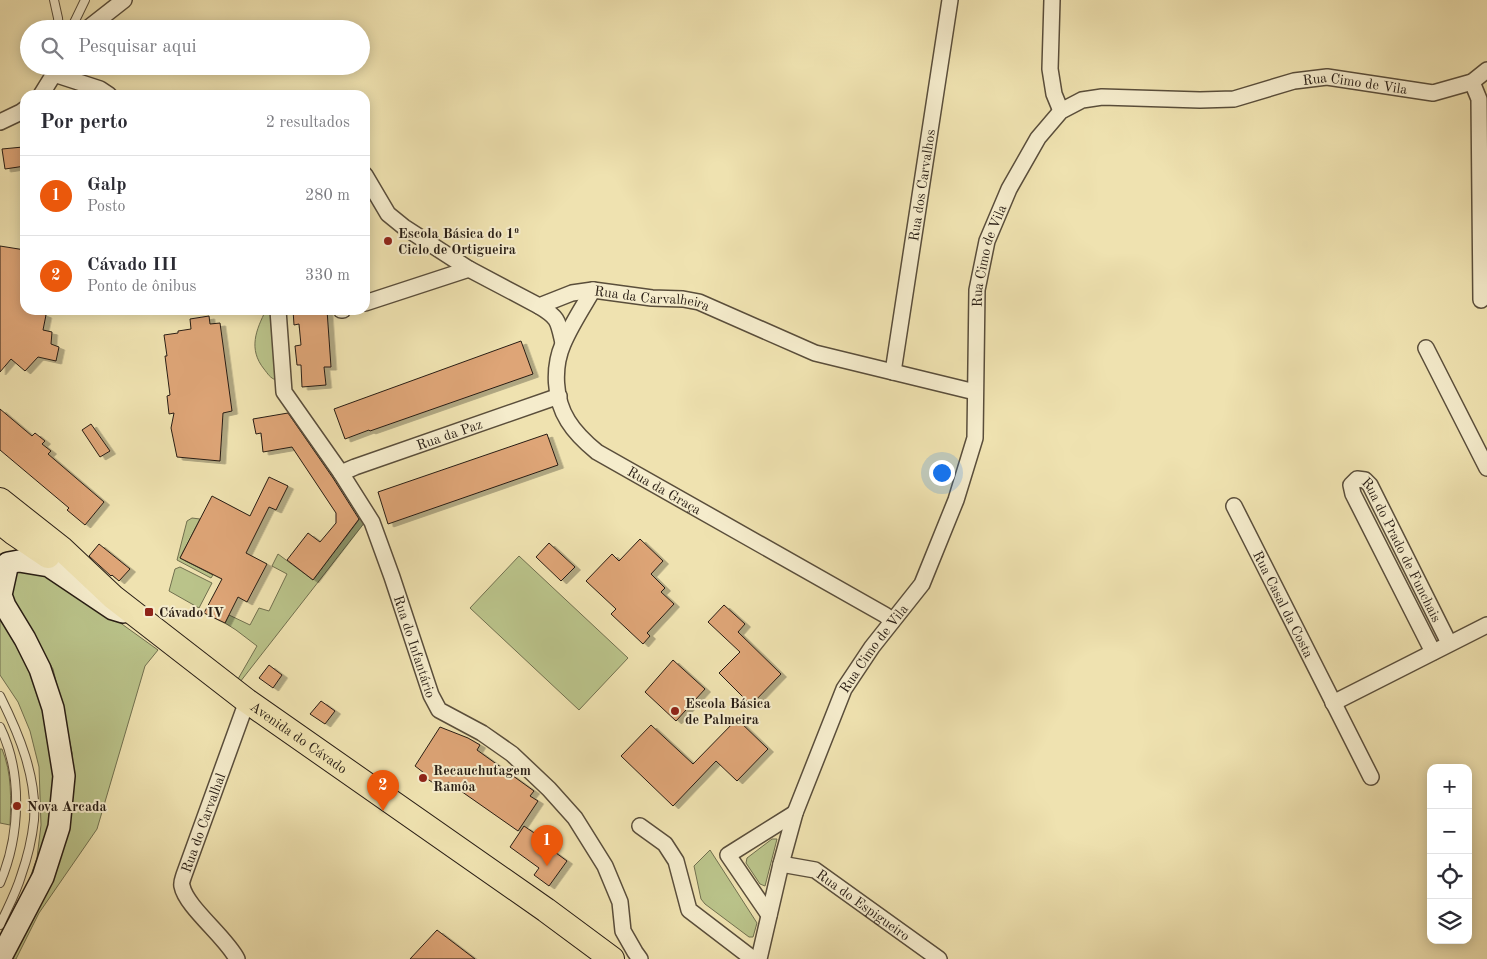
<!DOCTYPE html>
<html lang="pt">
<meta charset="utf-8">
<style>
body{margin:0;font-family:"Old Standard TT",serif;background:#f2f2f3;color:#2b2b33}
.controls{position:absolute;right:15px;bottom:15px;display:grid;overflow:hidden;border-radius:10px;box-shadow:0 2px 12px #0003}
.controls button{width:45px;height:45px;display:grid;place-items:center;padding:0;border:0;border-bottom:1px solid #e1e1e2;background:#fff;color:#2b2b33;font:25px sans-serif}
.you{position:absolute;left:941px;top:472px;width:18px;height:18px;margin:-12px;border:4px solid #fff;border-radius:50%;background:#1a73e8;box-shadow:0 0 0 8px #1a73e833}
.badge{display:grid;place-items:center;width:32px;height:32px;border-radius:50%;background:#ea580c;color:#fff;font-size:16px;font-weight:700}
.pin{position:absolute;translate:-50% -41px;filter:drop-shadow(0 1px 2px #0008)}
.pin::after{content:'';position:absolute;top:26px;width:18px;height:15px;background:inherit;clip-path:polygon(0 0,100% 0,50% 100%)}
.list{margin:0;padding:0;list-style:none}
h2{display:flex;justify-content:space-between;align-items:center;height:65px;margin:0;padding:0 20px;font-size:21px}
h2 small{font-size:16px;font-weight:400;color:#7c7c81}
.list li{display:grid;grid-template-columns:32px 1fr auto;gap:15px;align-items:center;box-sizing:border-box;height:80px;padding:0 20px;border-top:1px solid #e1e1e2}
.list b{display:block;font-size:19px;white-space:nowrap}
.list p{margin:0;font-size:16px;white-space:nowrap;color:#7c7c81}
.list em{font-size:16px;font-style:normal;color:#7c7c81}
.icon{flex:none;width:28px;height:28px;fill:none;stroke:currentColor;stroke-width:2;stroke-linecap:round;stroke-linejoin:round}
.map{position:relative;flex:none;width:1487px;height:959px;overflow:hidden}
.search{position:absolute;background:#fff;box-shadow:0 2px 12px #0003;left:20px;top:20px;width:350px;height:55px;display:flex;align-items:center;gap:12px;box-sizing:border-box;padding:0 18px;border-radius:28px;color:#7c7c81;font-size:19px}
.panel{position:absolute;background:#fff;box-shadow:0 2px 12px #0003;left:20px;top:90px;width:350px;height:225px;border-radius:15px}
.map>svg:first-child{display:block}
.green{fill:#bac38a;stroke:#71704f}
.building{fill:#dea577;stroke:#281d14;filter:url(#shadow)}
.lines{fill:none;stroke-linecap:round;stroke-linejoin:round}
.lane-casing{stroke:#5a4e3b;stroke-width:10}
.street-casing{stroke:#5a4e3b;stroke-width:18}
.secondary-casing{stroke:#281d14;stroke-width:24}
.primary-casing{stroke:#281d14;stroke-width:26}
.lane{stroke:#f5eccc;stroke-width:8}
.street{stroke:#f5eccc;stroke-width:15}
.secondary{stroke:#f5eccc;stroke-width:21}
.primary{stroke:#efe2b0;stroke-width:24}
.poi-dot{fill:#8f2418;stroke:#f5eccc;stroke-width:2}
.labels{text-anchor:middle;stroke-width:4;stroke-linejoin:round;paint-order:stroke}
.street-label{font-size:14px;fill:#281d14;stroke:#f5eccc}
.poi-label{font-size:14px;font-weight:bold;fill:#281d14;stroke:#f5eccc;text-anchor:start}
</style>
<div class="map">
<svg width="1487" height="959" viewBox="0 0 1487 959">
<defs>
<filter id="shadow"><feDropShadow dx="5.5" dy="3" stdDeviation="0" flood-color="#0004"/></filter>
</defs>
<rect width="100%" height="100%" fill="#efe2b0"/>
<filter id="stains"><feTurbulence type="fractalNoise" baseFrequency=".004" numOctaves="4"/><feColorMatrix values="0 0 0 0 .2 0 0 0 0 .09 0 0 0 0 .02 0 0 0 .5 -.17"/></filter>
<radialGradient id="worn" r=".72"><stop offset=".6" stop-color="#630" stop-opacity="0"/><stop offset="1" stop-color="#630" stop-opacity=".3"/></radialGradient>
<path class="green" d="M266 310H270L276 380C270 378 268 374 264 369 248 349 256 330 266 310Z
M361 517 365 522 240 682 238 679 257 646 236 630 225 623 229 615 250 625 259 608 269 611 287 574 272 566 278 554 313 580Z
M192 518 200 519 180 558 213 575 211 578 177 560 187 521Z
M519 556 628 658 579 710 470 608Z
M180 567 212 583 199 608 169 591 175 569Z
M20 571 55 576 158 650 145 666 97 829 39 913 16 959H10L51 878 69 831 73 793 72 753 64 714 53 669 29 629 10 607 11 579Z
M0 620 7 627 40 689 55 779 47 843 26 889 37 858 41 825 39 767 30 731 18 702 0 675Z
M0 749H2C12 773 11 799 10 825L0 823Z
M772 839H777L765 886 760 884 746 863 747 858Z
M710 850 757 923 753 937H749L705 904 701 899 694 866Z"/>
<path class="building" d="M23 147 25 166 5 169 2 149Z
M0 246 25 250V310H38V312L46 315 43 330 52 332 51 344 59 347 56 361 38 357 25 371 11 359 0 372Z
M293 310H327L331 367H324L326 385 302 387 301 365H297L295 346 301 345 299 324 294 325Z
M209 316 210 324 220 323 232 411 223 413 220 461 177 457 171 428 174 413 169 414 167 396 170 395 165 356H167L164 335 178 333V331L191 329 190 319Z
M521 341 533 374 370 431 369 430 345 439 334 409Z
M0 409 32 436 35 433 45 441 42 444 51 451 48 454 104 502 85 525 67 510 69 508 0 450Z
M288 413 333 478 359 519 313 580 287 560 308 533 320 542 336 523V513L292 447 263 452 261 433 256 434 253 419Z
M91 424 110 451 100 457 82 430Z
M547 434 558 465 388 524 378 492Z
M269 477 288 486 276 510 269 507 246 553 267 564 247 602 238 597 225 623 204 613 222 579 180 558 212 496 250 516Z
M640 539 663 561 651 574 665 588 661 592 674 604 647 633 650 636 643 644 611 614 616 609 586 581 612 554 619 561Z
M549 543 575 567 561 581 536 557Z
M99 544 130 569 119 581 112 575 111 576 89 556Z
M724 605 745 624 738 632 781 674 751 705 719 673 740 652 708 622Z
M673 660 705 689 676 721 645 692Z
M269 665 282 675 273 688 259 678Z
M321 701 335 711 325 724 310 714Z
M737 719 768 749 737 781 716 761 673 806 621 756 651 725 693 764Z
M440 727 468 738 480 745 477 750 534 791 530 796 538 801 518 831 448 782 442 789 426 778 428 776 415 766Z
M524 826 543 839 541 842 567 861 549 886 534 875 539 868 510 847Z
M437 930 475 959H410Z"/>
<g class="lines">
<defs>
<path id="lane" d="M54 0 58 18 59 29
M71 29 85 0
M0 696C19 734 37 777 34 820 32 839 27 859 21 876 16 893 7 909 0 925
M0 727C23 774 20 836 0 883"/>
<g id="street">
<path d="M1052 0 1050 69 1054 94 1061 111"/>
<path d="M87 29 124 0"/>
<path d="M1472 82 1479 99 1481 300"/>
<path d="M41 95 54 74 100 89 109 95"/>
<path d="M0 122 21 112 25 109"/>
<path id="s1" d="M365 175 388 214 404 227 469 269 539 306 572 293 593 290 652 298 683 299 699 302 815 353 975 392"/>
<path id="s2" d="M593 290C583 307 571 325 563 344 553 367 554 399 568 421 576 434 586 443 597 452L885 615 892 621"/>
<path d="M365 303 469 269"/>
<path d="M539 306C559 318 558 321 563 343"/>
<path id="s3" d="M278 310 284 392 341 473 372 522 392 577 431 695 439 710 482 733 512 754 549 789 575 818 605 866 620 902 623 931 635 952 640 959"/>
<path d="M341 310H343"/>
<path d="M1426 348 1487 468"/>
<path id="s4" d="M893 372 950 0"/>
<path id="s5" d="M341 473 355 467 559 396"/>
<path id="s6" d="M1234 506 1371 777"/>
<path id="s7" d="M1433 652 1353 494 1351 485 1357 479 1365 480 1370 485 1449 643"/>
<path d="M1333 703 1487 625"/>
<path d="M640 826 665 844 676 861 689 910 753 959"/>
<path id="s8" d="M781 864 815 870 939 959"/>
<path d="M769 915 728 855 795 813"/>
<path id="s9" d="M237 959C226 937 186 907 182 886 181 883 183 878 184 875L247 701"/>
<path id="s10" d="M759 959 781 864 795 813 844 689 872 647 922 584 956 500 975 438 977 290 987 241 1009 189 1038 138 1061 111 1082 100 1102 97 1200 100 1234 99 1294 81 1327 77 1433 93 1472 82 1487 70"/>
</g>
<path id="secondary" d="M0 959 43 877 59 827 64 776 53 708 40 669 25 639 5 606 1 595 8 563 19 561 49 566 113 609 123 612"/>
<g id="primary">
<path id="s11" d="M0 500 62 549 113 597 247 701 546 910 612 959"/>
<path d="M0 522 14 533 48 556"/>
</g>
</defs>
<use href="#lane" class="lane-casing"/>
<use href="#street" class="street-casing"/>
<use href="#secondary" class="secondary-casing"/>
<use href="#primary" class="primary-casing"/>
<use href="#lane" class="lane"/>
<use href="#street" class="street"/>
<use href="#secondary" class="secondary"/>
<use href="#primary" class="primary"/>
</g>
<g class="poi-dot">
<circle cx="388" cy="241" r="5"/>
<rect x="144" y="607" width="10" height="10" rx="2.5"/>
<circle cx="675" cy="711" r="5"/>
<circle cx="423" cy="778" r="5"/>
<circle cx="17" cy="806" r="5"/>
</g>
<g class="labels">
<g class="street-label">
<text dy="5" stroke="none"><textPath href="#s10" startOffset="1219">Rua Cimo de Vila</textPath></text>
<text dy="5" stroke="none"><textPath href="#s4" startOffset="189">Rua dos Carvalhos</textPath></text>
<text dy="5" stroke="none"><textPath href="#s10" startOffset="754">Rua Cimo de Vila</textPath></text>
<text dy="5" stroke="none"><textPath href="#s1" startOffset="339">Rua da Carvalheira</textPath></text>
<text dy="5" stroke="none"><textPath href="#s5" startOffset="115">Rua da Paz</textPath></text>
<text dy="5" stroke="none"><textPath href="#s2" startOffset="262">Rua da Graça</textPath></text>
<text dy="5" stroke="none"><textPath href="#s7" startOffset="282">Rua do Prado de Funchais</textPath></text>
<text dy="5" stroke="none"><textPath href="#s6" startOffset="110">Rua Casal da Costa</textPath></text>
<text dy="5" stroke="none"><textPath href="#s3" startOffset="371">Rua do Infantário</textPath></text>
<text dy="5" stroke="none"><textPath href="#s10" startOffset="334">Rua Cimo de Vila</textPath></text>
<text dy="5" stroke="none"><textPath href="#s11" startOffset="382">Avenida do Cávado</textPath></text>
<text dy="5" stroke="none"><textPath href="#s9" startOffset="159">Rua do Carvalhal</textPath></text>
<text dy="5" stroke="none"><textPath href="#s8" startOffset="94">Rua do Espigueiro</textPath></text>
</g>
<g class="poi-label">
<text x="398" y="238">Escola Básica do 1º<tspan x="398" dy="16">Ciclo de Ortigueira</tspan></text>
<text x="159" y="617">Cávado IV</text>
<text x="685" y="708">Escola Básica<tspan x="685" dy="16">de Palmeira</tspan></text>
<text x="433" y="775">Recauchutagem<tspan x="433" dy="16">Ramôa</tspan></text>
<text x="27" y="811">Nova Arcada</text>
</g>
</g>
<rect width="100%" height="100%" filter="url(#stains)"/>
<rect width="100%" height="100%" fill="url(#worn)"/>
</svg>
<div class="controls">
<button>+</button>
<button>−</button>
<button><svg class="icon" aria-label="locate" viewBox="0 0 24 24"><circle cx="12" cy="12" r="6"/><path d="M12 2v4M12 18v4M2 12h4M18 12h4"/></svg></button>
<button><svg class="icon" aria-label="layers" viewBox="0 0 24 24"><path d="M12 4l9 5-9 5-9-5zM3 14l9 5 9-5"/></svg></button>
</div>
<div class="you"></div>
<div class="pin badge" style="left:547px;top:866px">1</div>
<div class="pin badge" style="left:383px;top:811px">2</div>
<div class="search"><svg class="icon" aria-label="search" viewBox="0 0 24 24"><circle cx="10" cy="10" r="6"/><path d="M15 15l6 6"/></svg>Pesquisar aqui</div>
<section class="panel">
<h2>Por perto<small>2 resultados</small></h2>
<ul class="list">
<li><span class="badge">1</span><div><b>Galp</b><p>Posto</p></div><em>280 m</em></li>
<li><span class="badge">2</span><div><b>Cávado III</b><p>Ponto de ônibus</p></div><em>330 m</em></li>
</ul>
</section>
</div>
